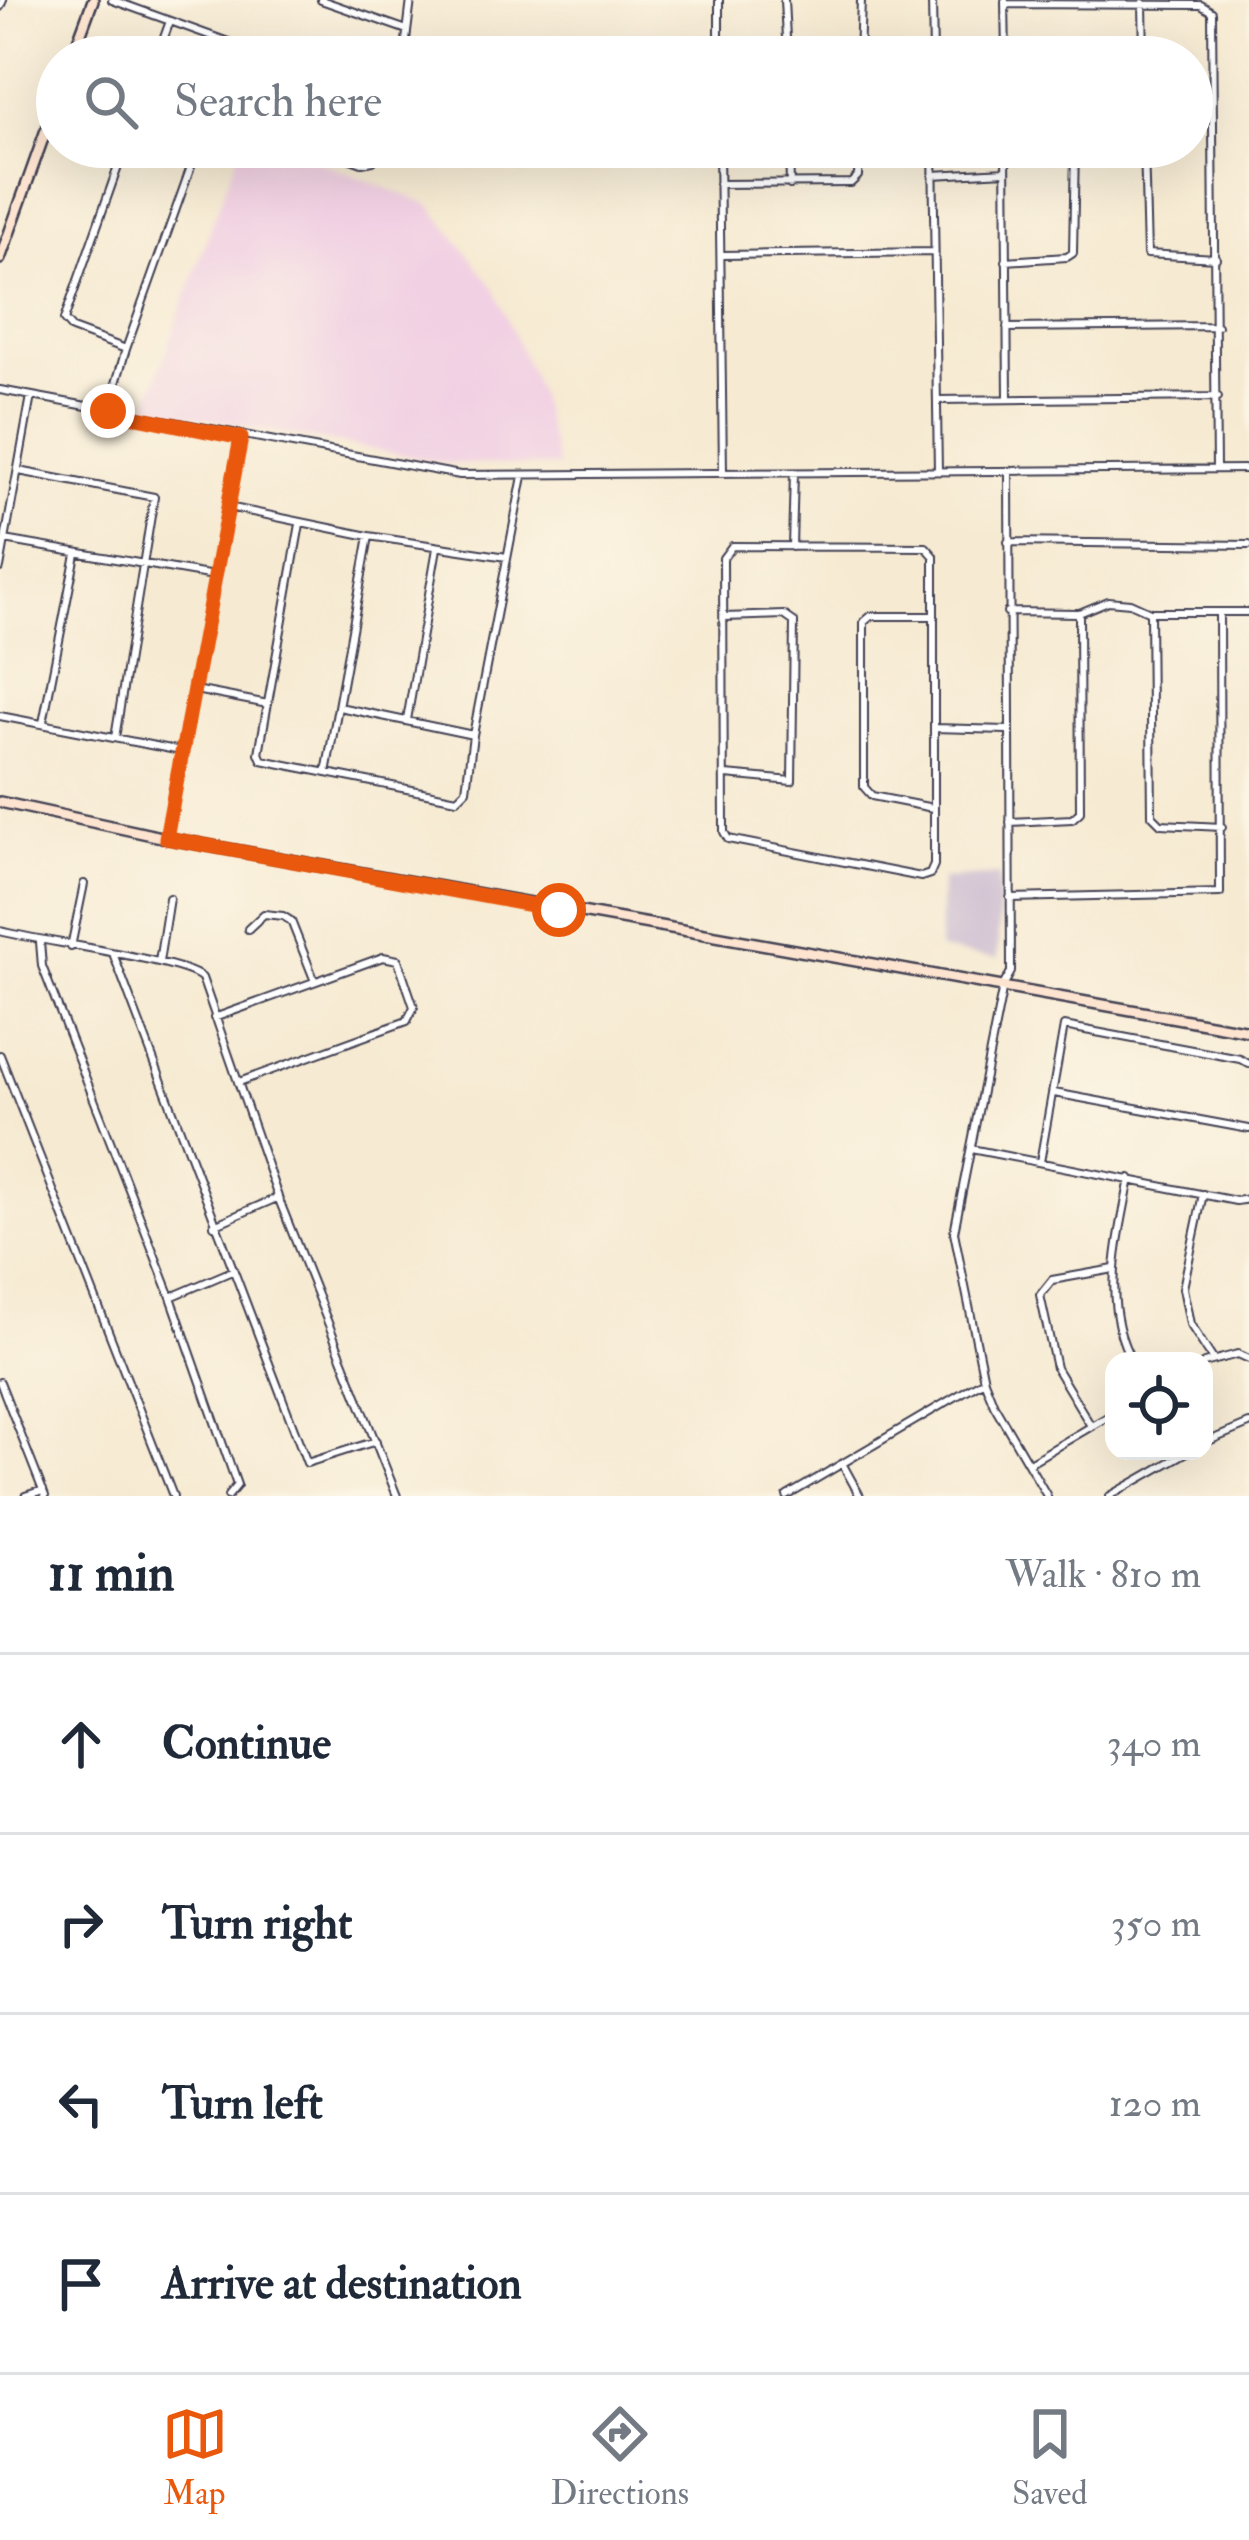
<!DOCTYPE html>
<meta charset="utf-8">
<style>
body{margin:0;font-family:"IM FELL Double Pica",serif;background:#f2f2f3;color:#1f2937}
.controls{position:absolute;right:36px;bottom:36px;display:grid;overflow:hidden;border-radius:24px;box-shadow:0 12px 48px #0002}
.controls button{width:108px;height:108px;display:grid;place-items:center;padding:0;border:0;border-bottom:3px solid #e0e1e3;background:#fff;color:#1f2937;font:60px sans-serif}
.stop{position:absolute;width:36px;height:36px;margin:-27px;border:9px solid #ea580c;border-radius:50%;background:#fff}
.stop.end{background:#ea580c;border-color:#fff;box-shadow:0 3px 12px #0008}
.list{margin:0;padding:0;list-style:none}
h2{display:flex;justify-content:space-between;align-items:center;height:156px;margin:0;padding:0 48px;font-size:51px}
h2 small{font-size:39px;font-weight:400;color:#747a83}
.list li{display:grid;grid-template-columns:78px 1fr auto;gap:36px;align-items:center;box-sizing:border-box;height:180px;padding:0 48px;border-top:3px solid #e0e1e3}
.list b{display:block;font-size:45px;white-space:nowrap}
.list em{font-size:39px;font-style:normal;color:#747a83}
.icon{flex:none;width:66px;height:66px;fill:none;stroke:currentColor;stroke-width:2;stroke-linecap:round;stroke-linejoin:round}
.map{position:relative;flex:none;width:1249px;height:1496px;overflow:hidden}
.search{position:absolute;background:#fff;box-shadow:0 12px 48px #0002;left:36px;right:36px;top:36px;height:132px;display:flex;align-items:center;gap:30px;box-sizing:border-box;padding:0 42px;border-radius:66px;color:#747a83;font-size:45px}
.sheet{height:876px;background:#fff}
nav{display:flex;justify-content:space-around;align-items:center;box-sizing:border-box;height:168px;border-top:3px solid #e0e1e3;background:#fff;font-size:33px;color:#747a83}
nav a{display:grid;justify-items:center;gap:6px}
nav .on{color:#ea580c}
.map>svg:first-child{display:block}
.built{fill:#f1d0e3}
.industrial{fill:#cebed1}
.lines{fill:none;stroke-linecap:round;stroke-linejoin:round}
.street-casing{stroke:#424052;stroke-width:10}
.secondary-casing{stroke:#424052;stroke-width:14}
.street{stroke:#fff;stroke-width:6}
.secondary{stroke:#fde4d0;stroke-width:9}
.route{stroke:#ea580c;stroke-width:15}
</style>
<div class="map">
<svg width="1249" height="1496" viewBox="0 0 1249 1496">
<rect width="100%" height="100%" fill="#fcf5e5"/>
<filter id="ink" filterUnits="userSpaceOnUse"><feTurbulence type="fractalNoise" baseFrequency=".00833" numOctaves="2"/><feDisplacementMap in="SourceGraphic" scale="24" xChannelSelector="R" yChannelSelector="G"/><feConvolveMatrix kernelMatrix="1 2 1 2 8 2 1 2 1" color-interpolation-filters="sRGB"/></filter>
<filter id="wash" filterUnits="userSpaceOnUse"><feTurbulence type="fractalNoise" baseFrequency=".004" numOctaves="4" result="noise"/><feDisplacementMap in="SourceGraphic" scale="48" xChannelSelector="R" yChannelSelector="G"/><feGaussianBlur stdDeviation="2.7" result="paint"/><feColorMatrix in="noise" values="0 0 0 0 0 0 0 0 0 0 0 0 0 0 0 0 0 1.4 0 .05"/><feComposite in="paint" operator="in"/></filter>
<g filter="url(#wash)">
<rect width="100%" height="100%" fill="#f6ead2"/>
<path class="built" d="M240 147H280L430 205 494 288 534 381 558 467 446 463 146 408Z"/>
<path class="industrial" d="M999 875 998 959 939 950 941 879Z"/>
</g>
<g filter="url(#ink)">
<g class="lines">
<defs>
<path id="street" d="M112 0 270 57
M321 0 407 30
M719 0V57
M784 0 787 57
M932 0 933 57
M1005 1 1006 57
M1143 3 1144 57
M1005 4 1201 5 1212 12 1216 469
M0 7 3 0
M157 57 170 21
M404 57 411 0
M859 57 861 0
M125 147 64 320 72 329 126 349
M318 147 362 163 373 161 379 147
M719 147 723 472
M789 147 790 185
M933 147 938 471
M1006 147 1008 398
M1144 147 1147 254 1216 258
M933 175 1006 171
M719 184 851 183 858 176 859 147
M722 255 934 252
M1006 261 1067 257 1073 253 1075 147
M1007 328 1217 326
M0 390 460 475 1249 469
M937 400 1218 397
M108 411 126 349 198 147
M19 471 154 497 115 738
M1009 472 1011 972 1003 986 954 1232 984 1380 994 1405 1047 1496
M228 507 369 536 507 557
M300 524 259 753 262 760 457 799 466 790 473 735 523 476
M5 540 214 576
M1008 542 1249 545
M732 546 926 547 934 556V865L930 874 921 877 728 839 724 832 723 558Z
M792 547 794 473
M0 568 31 396
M1007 612 1079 613 1108 601 1130 603 1150 612H1249
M1150 612 1152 815 1161 824 1222 827
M933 616H871L864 622V787L872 796 933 808
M724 617 784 615 794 622 792 781 726 775
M195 690 268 704
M339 707 473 735
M0 716 181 751
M407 720 437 548
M43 723 76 554
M934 728 1007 730
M326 773 369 536
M1010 822 1072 819 1080 812 1079 613
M166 838 241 438
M1010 898 1220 893 1219 613
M248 929 264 914 283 916 291 921 314 979
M0 931C38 941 183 960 202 978L278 1197 397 1496
M40 942 42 966 171 1297 237 1485 228 1496
M71 947 84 884
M114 956 307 1463 376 1441
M159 962 169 898
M214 1018 383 957 398 960 414 1007 407 1021 239 1082
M0 1055 173 1496
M1054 1093 1249 1129
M971 1149 1236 1201 1249 1199
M1040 1162 1064 1026 1240 1059 1249 1064
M1130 1178C1119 1239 1100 1303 1132 1361
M1203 1194 1183 1288 1190 1324 1212 1358
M214 1225 277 1198
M171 1297 232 1271
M1204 1363 1238 1354 1249 1359
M0 1382 45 1496
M1091 1426 1056 1368 1040 1295 1052 1280 1114 1269
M1204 1443 1249 1424
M1029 1463 1114 1413
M843 1465 860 1496
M25 1496 43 1490
M787 1496 984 1380
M1110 1496 1189 1451"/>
<path id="secondary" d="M72 57 93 0
M0 259 57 99
M0 802 166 838 1249 1031"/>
</defs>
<use href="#street" class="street-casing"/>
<use href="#secondary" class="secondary-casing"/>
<use href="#street" class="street"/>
<use href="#secondary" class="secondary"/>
</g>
</g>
<g class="lines" filter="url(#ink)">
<path class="route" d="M108 411 241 438 166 838 559 910"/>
</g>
</svg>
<div class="controls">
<button><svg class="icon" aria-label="locate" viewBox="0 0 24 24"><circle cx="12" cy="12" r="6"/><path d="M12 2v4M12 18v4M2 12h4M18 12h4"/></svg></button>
</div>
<div class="stop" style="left:559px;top:910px"></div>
<div class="stop end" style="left:108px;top:411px"></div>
<div class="search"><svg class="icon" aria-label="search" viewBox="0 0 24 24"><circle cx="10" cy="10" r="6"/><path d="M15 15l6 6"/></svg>Search here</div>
</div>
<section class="sheet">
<h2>11 min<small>Walk · 810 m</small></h2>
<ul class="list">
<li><svg class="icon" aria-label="ahead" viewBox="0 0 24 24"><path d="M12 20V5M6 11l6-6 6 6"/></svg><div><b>Continue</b></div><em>340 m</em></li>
<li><svg class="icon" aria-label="right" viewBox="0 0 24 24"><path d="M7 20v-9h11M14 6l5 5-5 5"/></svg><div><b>Turn right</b></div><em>350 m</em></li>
<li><svg class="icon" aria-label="left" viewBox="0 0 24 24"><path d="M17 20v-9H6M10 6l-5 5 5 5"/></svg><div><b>Turn left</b></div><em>120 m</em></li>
<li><svg class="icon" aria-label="arrive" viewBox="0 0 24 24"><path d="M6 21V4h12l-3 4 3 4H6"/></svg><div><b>Arrive at destination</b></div></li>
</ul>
</section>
<nav>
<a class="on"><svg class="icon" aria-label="map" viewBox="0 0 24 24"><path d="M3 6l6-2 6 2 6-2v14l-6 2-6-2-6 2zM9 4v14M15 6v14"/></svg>Map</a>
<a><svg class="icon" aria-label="directions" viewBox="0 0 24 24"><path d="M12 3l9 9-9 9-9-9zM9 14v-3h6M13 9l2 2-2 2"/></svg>Directions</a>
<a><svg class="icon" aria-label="saved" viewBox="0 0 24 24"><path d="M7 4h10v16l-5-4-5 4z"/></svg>Saved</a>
</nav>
